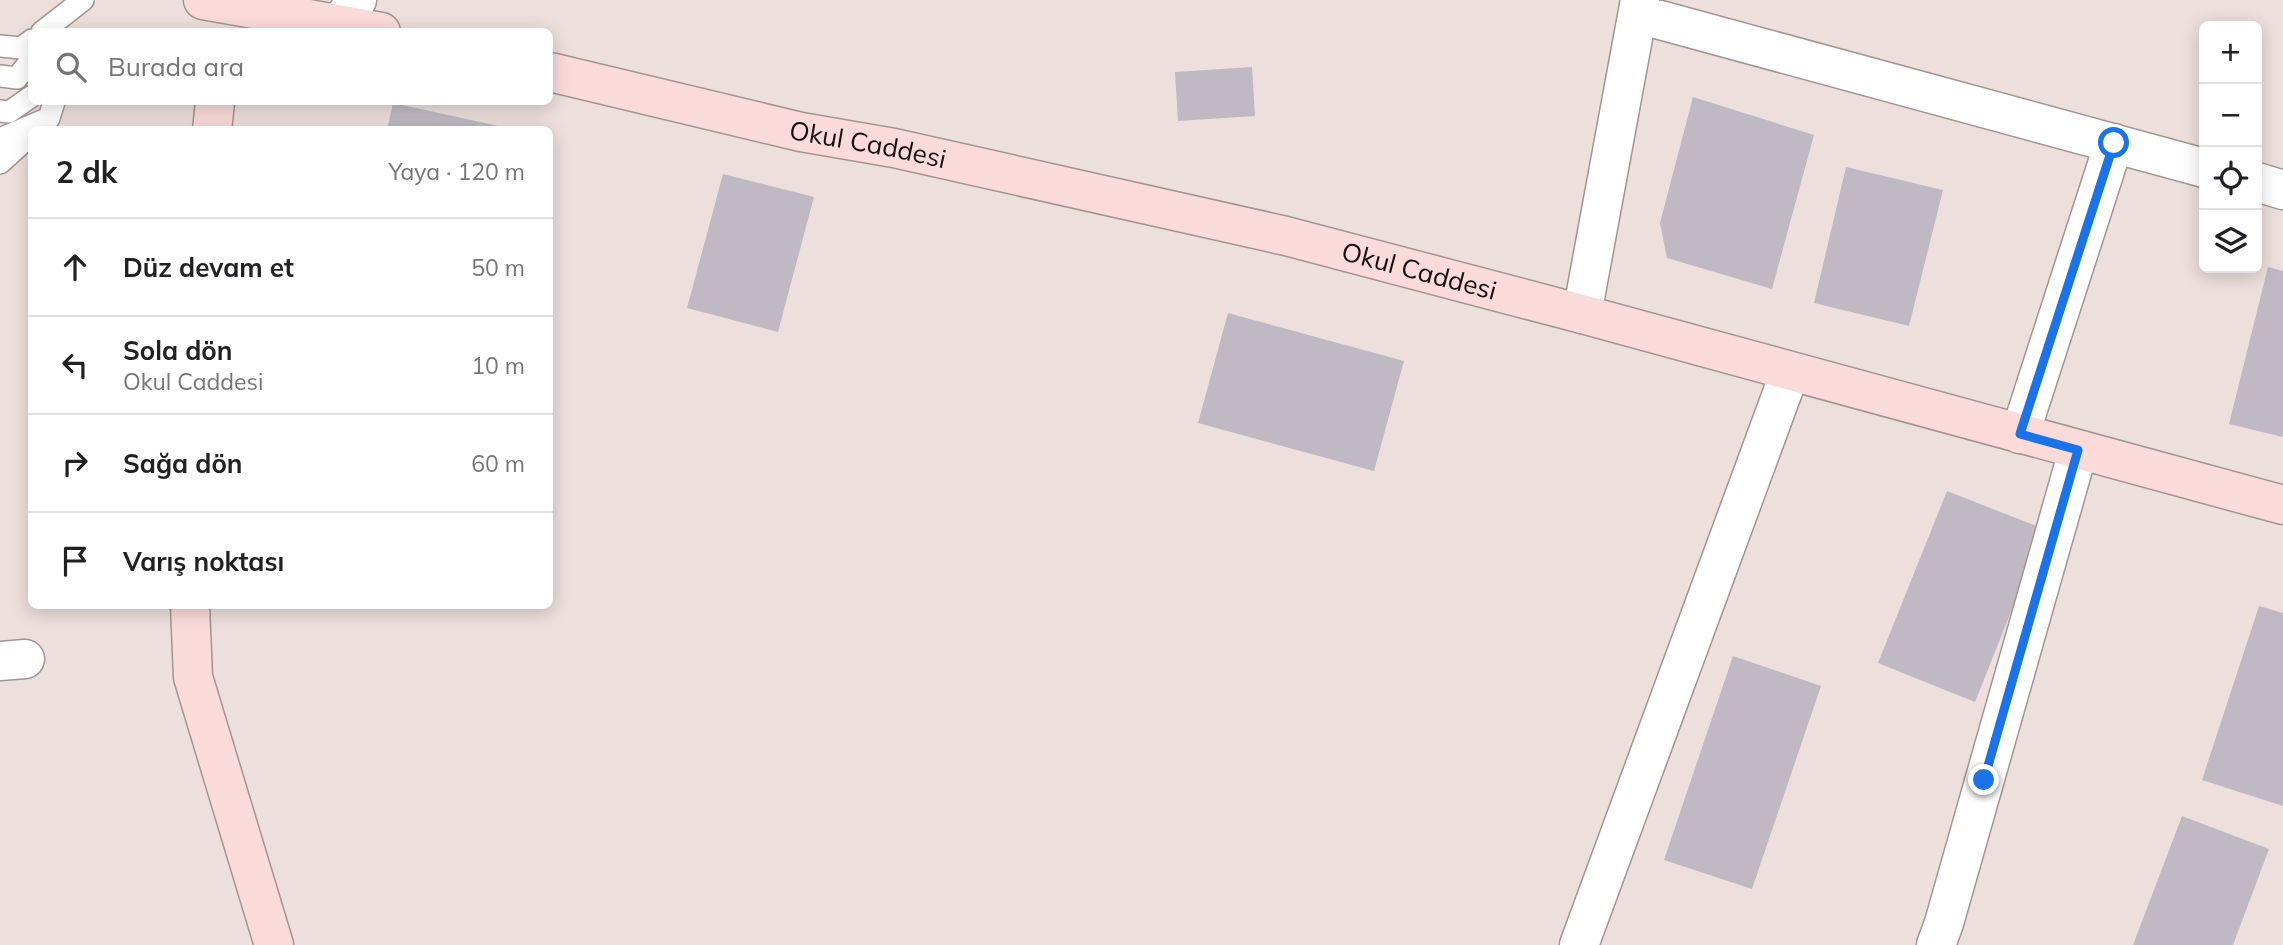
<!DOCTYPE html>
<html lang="tr">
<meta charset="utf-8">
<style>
body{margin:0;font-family:Mulish,sans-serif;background:#f6f6f6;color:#202124}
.controls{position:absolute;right:21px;top:21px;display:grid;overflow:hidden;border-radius:10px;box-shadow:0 4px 18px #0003}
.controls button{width:63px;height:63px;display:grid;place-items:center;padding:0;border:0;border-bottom:2px solid #e0e0e0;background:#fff;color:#202124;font:35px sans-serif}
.stop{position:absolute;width:21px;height:21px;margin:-16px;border:5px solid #1a73e8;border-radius:50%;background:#fff}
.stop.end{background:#1a73e8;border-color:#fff;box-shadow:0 2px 7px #0008}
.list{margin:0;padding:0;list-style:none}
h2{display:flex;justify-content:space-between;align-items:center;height:91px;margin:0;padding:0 28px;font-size:30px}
h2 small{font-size:23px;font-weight:400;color:#757577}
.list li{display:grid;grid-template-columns:46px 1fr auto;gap:21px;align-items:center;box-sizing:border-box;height:98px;padding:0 28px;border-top:2px solid #e0e0e0}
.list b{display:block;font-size:26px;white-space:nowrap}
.list p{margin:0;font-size:23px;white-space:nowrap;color:#757577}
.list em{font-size:23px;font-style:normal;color:#757577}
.icon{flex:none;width:38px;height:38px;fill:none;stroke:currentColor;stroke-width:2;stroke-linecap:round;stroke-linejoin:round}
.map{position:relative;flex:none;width:2283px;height:945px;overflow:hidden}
.search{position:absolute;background:#fff;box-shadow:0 4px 18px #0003;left:28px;top:28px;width:525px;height:77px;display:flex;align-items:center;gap:18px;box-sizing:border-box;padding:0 24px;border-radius:10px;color:#757577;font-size:26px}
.panel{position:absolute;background:#fff;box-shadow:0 4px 18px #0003;left:28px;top:126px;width:525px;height:483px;border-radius:10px}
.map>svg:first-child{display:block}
.building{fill:#c0b9c3}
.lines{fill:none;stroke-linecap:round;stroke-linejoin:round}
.service-casing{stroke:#a29591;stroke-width:24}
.minor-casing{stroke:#a29591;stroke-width:41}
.tertiary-casing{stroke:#a29591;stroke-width:41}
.secondary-casing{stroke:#a29591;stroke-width:41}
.service{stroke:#fff;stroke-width:21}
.minor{stroke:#fff;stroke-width:38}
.tertiary{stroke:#fff;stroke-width:38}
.secondary{stroke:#fadbd9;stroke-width:38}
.route{stroke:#1a73e8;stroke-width:9}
.labels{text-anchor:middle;stroke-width:5;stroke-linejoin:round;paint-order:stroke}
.street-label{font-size:26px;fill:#140f0e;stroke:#faede8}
</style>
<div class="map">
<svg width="2283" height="945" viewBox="0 0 2283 945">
<rect width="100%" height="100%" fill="#eddfdb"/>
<path class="building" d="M1252 67 1255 116 1178 121 1175 72Z
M1693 97 1814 135 1772 289 1667 258 1660 223Z
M393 103 503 127 502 130H387Z
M1846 167 1943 190 1909 326 1814 303Z
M723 174 814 197 778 332 687 308Z
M2268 267 2283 271V437L2229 424Z
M1228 313 1404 361 1374 471 1198 423Z
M1947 491 2044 529 1975 702 1878 663Z
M2259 606 2283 613V806L2202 780Z
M1733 656 1821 686 1752 889 1664 860Z
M2182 816 2269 849 2233 945H2133Z"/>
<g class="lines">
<defs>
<path id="service" d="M42 32 83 0
M0 46 21 48 32 40
M0 76 17 78 32 59
M0 111 9 112 32 96
M0 139 49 118 54 102
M0 163 32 134"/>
<path id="minor" d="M1638 14 2204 168
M2257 182 2283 190
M1582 314 1640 0
M2020 434 2114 143
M0 661 25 659
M1579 945 1790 372
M1936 945 1944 923 2078 451"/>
<path id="tertiary" d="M339 24 357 0"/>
<g id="secondary">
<path d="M203 0 381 32"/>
<path id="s1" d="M550 72 801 132 894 148 1286 236 1582 314 2283 505"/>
<path d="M212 130 215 102"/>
<path d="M190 606 193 677 274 945"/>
</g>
</defs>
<use href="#service" class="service-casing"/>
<use href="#minor" class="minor-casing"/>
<use href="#tertiary" class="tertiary-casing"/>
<use href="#secondary" class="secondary-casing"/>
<use href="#service" class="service"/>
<use href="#minor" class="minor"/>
<use href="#tertiary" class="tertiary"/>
<use href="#secondary" class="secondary"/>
</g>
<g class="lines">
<path class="route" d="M1984 780 2078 450 2020 434 2114 143"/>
</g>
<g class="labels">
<g class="street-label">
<text dy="9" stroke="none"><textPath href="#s1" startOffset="326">Okul Caddesi</textPath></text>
<text dy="9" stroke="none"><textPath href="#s1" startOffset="892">Okul Caddesi</textPath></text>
</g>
</g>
</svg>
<div class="controls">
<button>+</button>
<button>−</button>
<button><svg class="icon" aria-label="locate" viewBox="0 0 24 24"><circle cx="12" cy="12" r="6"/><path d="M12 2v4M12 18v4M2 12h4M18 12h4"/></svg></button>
<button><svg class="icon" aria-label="layers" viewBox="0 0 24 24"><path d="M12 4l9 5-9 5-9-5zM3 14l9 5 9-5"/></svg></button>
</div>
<div class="stop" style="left:2114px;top:143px"></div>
<div class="stop end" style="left:1984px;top:780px"></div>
<div class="search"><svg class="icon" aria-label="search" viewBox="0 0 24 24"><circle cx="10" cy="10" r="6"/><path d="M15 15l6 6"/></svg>Burada ara</div>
<section class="panel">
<h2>2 dk<small>Yaya · 120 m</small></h2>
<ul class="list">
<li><svg class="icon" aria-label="ahead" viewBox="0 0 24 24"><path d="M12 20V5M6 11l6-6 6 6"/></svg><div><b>Düz devam et</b></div><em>50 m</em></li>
<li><svg class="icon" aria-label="left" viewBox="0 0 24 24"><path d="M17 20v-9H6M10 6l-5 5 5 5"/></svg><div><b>Sola dön</b><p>Okul Caddesi</p></div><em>10 m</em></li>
<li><svg class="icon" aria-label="right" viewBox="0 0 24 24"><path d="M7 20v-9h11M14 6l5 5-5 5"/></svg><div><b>Sağa dön</b></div><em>60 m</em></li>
<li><svg class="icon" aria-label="arrive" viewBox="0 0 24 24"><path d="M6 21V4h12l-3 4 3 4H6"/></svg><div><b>Varış noktası</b></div></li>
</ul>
</section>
</div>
